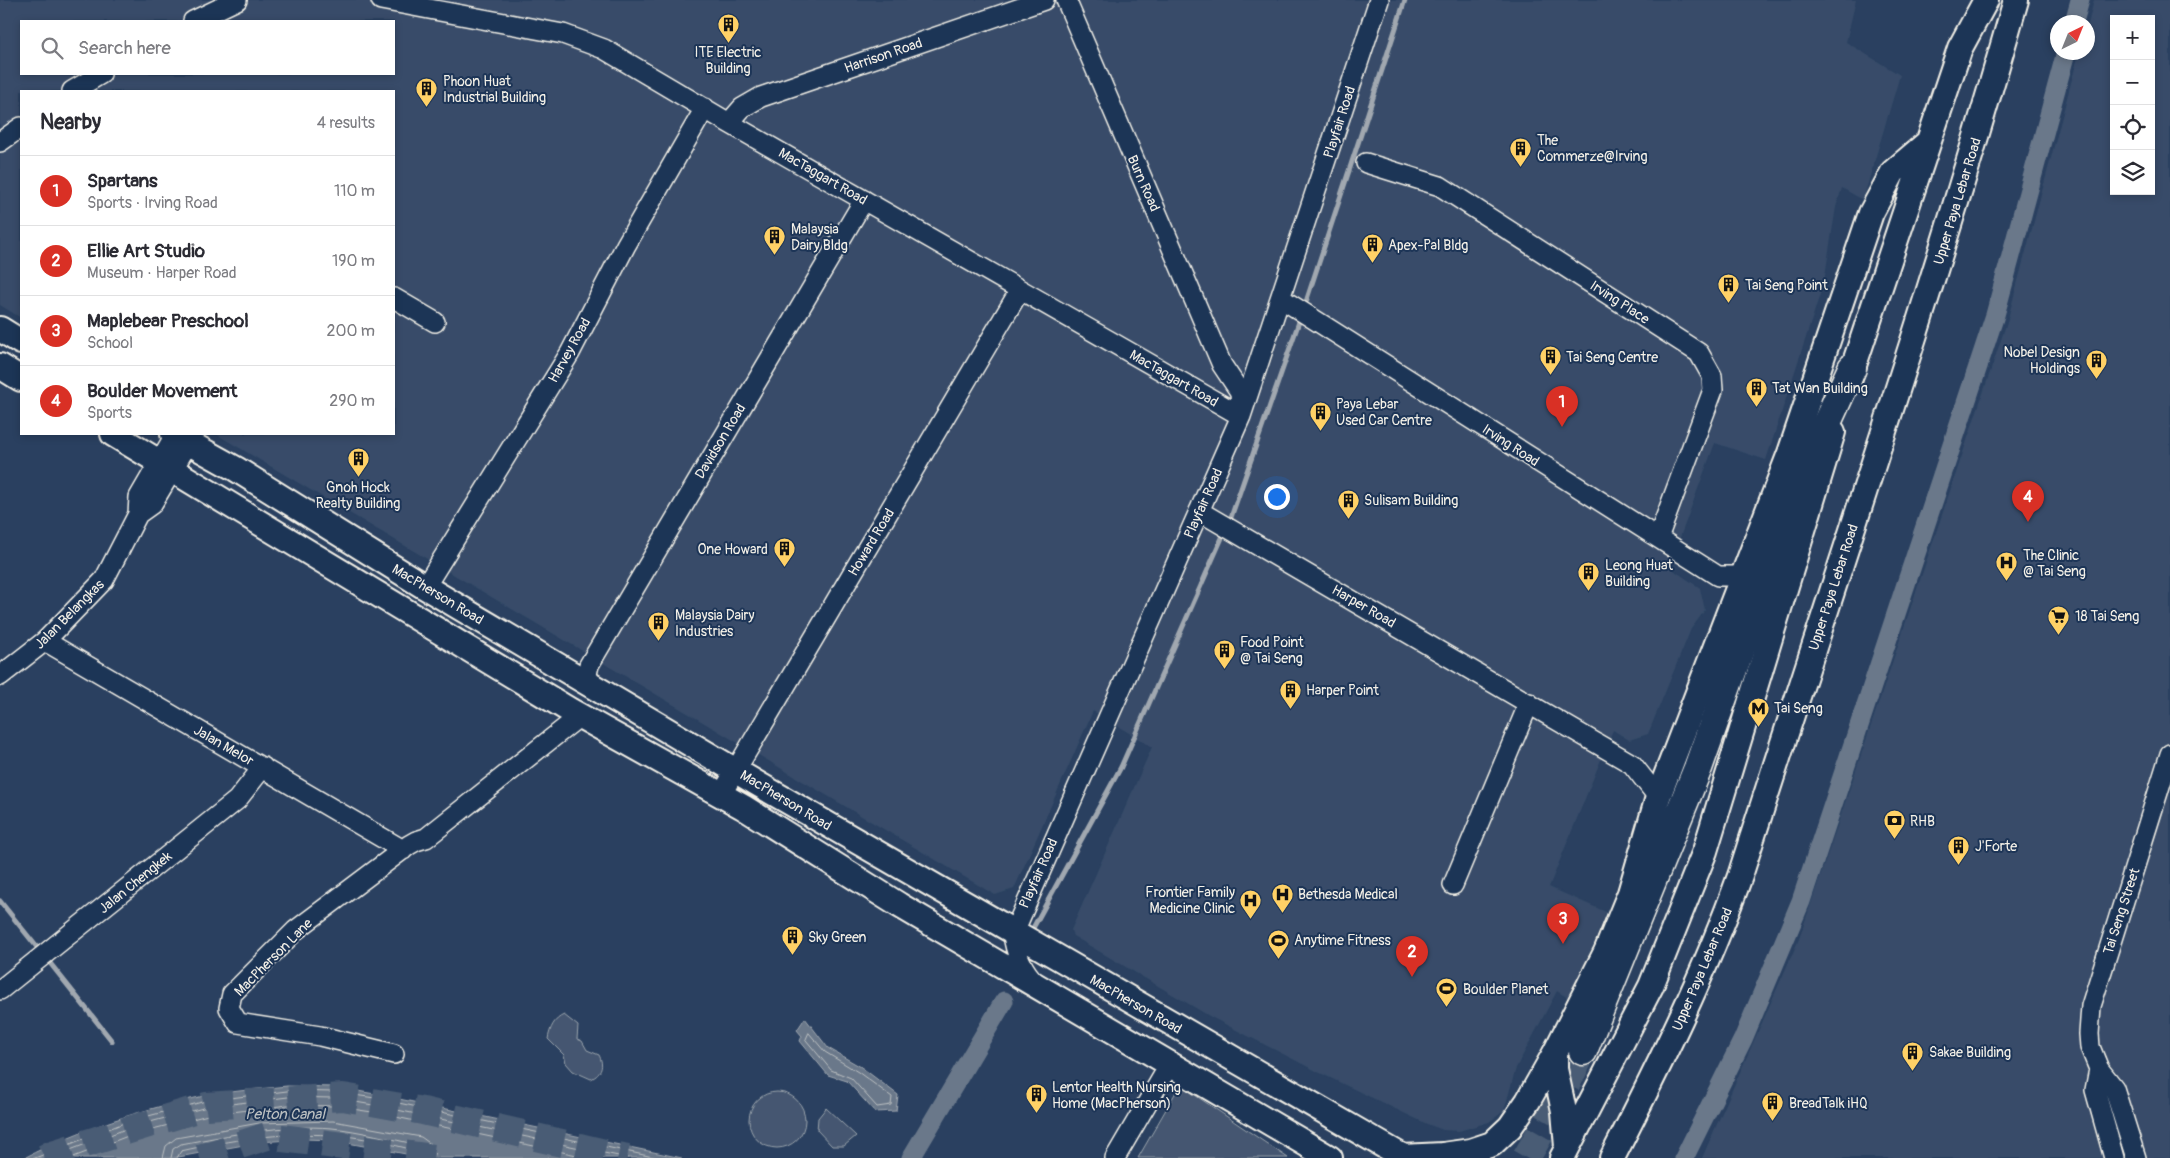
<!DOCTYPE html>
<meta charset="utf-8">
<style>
body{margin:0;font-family:Pangolin,sans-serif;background:#f7f7f7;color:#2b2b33}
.controls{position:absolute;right:15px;top:15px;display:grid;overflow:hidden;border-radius:0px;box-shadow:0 2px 8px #0003}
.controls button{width:45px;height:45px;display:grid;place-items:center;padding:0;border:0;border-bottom:1px solid #e1e1e2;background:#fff;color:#2b2b33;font:25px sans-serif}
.compass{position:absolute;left:2050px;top:15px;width:45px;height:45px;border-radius:50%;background:#fff;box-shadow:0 2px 8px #0003;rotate:43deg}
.you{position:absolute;left:1276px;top:496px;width:18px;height:18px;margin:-12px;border:4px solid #fff;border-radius:50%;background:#1a73e8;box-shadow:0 0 0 8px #1a73e833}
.badge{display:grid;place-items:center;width:32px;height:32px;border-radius:50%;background:#d93025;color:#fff;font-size:16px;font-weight:700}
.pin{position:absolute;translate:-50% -41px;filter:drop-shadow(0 1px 2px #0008)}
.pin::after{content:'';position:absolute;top:26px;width:18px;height:15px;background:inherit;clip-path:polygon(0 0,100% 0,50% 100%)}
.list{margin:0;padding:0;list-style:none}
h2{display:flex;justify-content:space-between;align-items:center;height:65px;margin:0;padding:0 20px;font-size:21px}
h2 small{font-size:16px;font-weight:400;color:#7c7c81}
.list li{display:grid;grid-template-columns:32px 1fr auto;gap:15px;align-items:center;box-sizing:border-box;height:70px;padding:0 20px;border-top:1px solid #e1e1e2}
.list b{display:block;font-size:19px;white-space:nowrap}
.list p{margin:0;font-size:16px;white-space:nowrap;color:#7c7c81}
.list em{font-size:16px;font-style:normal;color:#7c7c81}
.icon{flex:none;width:28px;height:28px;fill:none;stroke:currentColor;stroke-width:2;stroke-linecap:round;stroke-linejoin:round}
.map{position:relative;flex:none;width:2170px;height:1158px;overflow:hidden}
.search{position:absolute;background:#fff;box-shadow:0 2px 8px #0003;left:20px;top:20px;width:375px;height:55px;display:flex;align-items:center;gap:12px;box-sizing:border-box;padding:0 18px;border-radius:0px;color:#7c7c81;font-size:19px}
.panel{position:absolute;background:#fff;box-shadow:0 2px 8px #0003;left:20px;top:90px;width:375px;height:345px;border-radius:0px}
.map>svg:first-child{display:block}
.built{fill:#374c69;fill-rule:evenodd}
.green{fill:#445771;stroke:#9ca4ac}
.water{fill:#6a788a;stroke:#a1a8b0}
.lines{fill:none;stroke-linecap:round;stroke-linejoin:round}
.shore{stroke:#bdc1c2;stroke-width:1}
.stream{stroke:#a1a8b0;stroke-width:5}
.canal{stroke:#6a788a;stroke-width:19}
.highway-tunnel{stroke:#485b74;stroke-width:28;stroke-dasharray:28 14;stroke-linecap:butt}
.minor-casing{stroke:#f4f1e8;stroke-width:22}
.major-casing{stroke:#f4f1e8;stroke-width:28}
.highway-casing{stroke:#f4f1e8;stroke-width:31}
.minor{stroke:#1d3557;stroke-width:19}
.major{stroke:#1d3557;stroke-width:24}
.highway{stroke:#1d3557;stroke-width:28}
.labels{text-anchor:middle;stroke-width:4;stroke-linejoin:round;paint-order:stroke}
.poi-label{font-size:14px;fill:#f4f1e8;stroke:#1d3557;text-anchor:start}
.street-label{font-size:14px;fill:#f4f1e8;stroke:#1d3557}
.water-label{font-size:15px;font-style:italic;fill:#bdc1c2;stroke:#1d3557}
</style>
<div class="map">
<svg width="2170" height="1158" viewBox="0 0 2170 1158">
<rect width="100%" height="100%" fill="#2a4060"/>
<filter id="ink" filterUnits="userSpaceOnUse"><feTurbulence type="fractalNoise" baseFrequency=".02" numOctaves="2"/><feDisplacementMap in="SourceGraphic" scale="10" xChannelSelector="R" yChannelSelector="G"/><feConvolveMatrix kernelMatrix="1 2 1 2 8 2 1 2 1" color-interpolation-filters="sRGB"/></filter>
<g filter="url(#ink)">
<path class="built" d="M0 0H1856L1846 42 1900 75 1863 200 1842 188 1836 207 1824 282 1766 460 1715 443 1669 567 1700 588 1705 610 1691 629 1648 734 1629 740 1613 730 1549 887 1606 912 1589 956 1568 998 1557 991 1516 1068 1504 1111 1489 1122 1459 1131 1443 1130 1427 1124 1320 1073 1211 1017 1073 936 1071 930 1152 747 1093 711 1014 889 995 895 216 434H394V91H21V318L0 305ZM21 21H394V74H21Z
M2094 0H2170V1158H1702L1799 939 2007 322 2079 53 2088 52V24ZM2114 19H2151V191H2114Z"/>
<path class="green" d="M564 1015 578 1026 577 1039 582 1041 587 1050 599 1055C604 1065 602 1074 591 1079L573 1071 566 1063 564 1055 548 1039C550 1028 554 1019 564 1015Z
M1180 1085 1288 1158H1138Z
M749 1120a28 28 0 1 1 56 0a28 28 0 1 1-56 0Z
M826 1108 856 1136 844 1146H832L817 1130 818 1118Z"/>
<path class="water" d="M805 1018 828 1048 861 1067 898 1095 896 1111 875 1112 847 1081 828 1075 800 1041 802 1036 797 1030Z
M287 1086 334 1087 375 1094 682 1158H427L332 1140 304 1139 260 1142 173 1158H24C79 1129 143 1109 204 1096 231 1091 260 1089 287 1086Z"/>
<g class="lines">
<path class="shore" d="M809 1033 825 1052 858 1072 892 1097 891 1105 877 1107 851 1078 831 1070 806 1040Z
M35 1158 129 1121 206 1101 287 1091 333 1092 375 1098 658 1158
M49 1158 131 1127 207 1107 288 1097 332 1098 373 1105 628 1158
M71 1158 133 1134 208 1115 288 1105 332 1106 372 1112 591 1158
M163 1158 166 1146 176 1138 259 1123 333 1121 421 1137 432 1145 436 1158
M171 1158 173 1149 181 1144C230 1135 282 1124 332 1128 361 1131 390 1139 419 1145L426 1149 428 1158
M177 1158 181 1151C230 1140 280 1132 330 1135 360 1136 390 1144 418 1151L422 1158"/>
<path class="stream" d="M1304 308 1405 0
M1229 523 1301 316
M0 901 40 951
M1033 928 1121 767 1225 531
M46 958 112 1041"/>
<path class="canal" d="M2074 22 2080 0
M911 1158 1004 1001
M1684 1158 1743 1039 1801 901 1995 315 2066 52"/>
<path class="highway-tunnel" d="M45 1158 52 1154 206 1106 343 1097 423 1111 627 1158
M200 1158 267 1136 433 1158
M1526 1158 1548 1120 1583 1051"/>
<defs>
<path id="minor" d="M381 0 563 34 604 49 729 123 1241 416
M1066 0 1222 365 1240 392 1241 411
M193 21 237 0
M72 91 101 74
M729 123 742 108 761 97 1044 0
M0 142 21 127
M1366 163 1440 186 1699 353 1712 376 1713 390 1658 538
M394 298 435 322
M1282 299 1718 576H1736L1745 572
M1199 511 1632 764 1658 797
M138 514 152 504 189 442
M425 587 570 353 626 245 705 108
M45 641 403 850
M0 676 45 641 104 580 138 514 139 497 175 435
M591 685 587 674 589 665 864 200
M721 795 1020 290
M1453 885 1529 703
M1037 984C1023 972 1015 952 1013 934L1241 416 1379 0
M0 990 237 800 263 767
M394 1054 320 1036 238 1023 229 1008 232 994 296 930 409 845 416 841 426 838 580 716
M2099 1069 2095 1090 2114 1158
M1115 1158 1170 1064
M2136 1158 2114 1088 2099 1069 2090 1047 2089 1034 2091 1006 2170 754"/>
<path id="major" d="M0 329 21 342
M0 366 21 379
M1847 386 1960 48 1986 0
M113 434 571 711 743 807 899 905 1330 1158
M173 434 236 469 425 587 758 784 1405 1158
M1555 1053V1069L1564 1111 1567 1147
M1402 1157 1443 1155 1471 1151 1492 1144 1510 1127 1528 1101 1555 1053 1606 952 1630 893 1658 797 1790 453 1871 213 1893 172 1926 144
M1562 1158 1651 986 1705 851 1833 432
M1612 1158C1659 1066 1705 974 1740 876 1833 585 1932 295 2016 0"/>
<path id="highway" d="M1583 1051 1698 768 1797 488 1852 368"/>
</defs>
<use href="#minor" class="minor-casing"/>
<use href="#major" class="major-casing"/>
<use href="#highway" class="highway-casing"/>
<use href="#minor" class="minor"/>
<use href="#major" class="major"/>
<use href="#highway" class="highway"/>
</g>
</g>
<defs>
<symbol id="building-pin" viewBox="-11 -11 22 30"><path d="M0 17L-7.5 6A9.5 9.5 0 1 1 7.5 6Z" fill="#ffd166" stroke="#1d3557"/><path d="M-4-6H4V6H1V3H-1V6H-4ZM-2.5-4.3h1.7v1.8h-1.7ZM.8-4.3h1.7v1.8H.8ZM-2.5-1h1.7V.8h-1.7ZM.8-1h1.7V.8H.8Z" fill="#111"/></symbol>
<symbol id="hospital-pin" viewBox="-11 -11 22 30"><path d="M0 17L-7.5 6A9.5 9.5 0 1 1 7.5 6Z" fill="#ffd166" stroke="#1d3557"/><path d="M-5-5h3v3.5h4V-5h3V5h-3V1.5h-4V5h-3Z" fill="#111"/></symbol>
<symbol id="supermarket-pin" viewBox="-11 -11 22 30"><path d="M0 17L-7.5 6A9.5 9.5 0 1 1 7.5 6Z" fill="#ffd166" stroke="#1d3557"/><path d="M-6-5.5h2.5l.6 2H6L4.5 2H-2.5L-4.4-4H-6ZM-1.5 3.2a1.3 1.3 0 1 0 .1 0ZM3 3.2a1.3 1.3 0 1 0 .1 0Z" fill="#111"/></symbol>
<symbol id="metro-pin" viewBox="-11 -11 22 30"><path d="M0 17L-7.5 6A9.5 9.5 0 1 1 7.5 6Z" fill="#ffd166" stroke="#1d3557"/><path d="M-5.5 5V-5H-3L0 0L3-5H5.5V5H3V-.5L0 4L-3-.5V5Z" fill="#111"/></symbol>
<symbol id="bank-pin" viewBox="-11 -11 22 30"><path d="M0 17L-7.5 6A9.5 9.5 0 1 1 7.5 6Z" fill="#ffd166" stroke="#1d3557"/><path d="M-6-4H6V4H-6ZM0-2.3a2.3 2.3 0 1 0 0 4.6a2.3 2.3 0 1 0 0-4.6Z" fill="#111"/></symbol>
<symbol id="stadium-pin" viewBox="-11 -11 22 30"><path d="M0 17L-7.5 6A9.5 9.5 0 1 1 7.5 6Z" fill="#ffd166" stroke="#1d3557"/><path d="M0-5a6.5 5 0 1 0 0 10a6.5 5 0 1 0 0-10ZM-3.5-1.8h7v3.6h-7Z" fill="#111"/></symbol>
</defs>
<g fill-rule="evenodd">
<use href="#building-pin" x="716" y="12" width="25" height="34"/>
<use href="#building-pin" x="414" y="76" width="25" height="34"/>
<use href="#building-pin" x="1508" y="136" width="25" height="34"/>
<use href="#building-pin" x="762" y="224" width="25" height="34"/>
<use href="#building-pin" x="1360" y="232" width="25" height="34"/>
<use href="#building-pin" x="1716" y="272" width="25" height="34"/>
<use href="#building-pin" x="1538" y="344" width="25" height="34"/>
<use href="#building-pin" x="2084" y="348" width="25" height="34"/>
<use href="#building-pin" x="1744" y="376" width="25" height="34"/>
<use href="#building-pin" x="1308" y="400" width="25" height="34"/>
<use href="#building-pin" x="346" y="446" width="25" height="34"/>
<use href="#building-pin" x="1336" y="488" width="25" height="34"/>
<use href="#building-pin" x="772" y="536" width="25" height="34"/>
<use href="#hospital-pin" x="1994" y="550" width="25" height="34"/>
<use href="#building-pin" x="1576" y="560" width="25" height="34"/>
<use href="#supermarket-pin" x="2046" y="604" width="25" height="34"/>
<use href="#building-pin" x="646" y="610" width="25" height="34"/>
<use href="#building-pin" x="1212" y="638" width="25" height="34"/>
<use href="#building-pin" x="1278" y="678" width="25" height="34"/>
<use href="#metro-pin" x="1746" y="696" width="25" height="34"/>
<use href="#bank-pin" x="1882" y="808" width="25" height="34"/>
<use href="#building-pin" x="1946" y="834" width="25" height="34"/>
<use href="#hospital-pin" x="1270" y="882" width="25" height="34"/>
<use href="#hospital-pin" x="1238" y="888" width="25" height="34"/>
<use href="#building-pin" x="780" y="924" width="25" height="34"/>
<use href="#stadium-pin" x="1266" y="928" width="25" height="34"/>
<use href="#stadium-pin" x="1434" y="976" width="25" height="34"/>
<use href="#building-pin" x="1900" y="1040" width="25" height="34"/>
<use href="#building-pin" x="1024" y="1082" width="25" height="34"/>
<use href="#building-pin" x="1760" y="1090" width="25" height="34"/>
</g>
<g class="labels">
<g class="poi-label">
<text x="728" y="57" text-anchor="middle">ITE Electric<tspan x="728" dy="16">Building</tspan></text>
<text x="443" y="86">Phoon Huat<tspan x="443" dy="16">Industrial Building</tspan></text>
<text x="1537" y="145">The<tspan x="1537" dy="16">Commerze@Irving</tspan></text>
<text x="791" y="234">Malaysia<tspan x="791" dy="16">Dairy Bldg</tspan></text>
<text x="1388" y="250">Apex-Pal Bldg</text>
<text x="1745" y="290">Tai Seng Point</text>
<text x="2080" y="357" text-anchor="end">Nobel Design<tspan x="2080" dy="16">Holdings</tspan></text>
<text x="1566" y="362">Tai Seng Centre</text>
<text x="1772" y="393">Tat Wan Building</text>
<text x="1336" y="409">Paya Lebar<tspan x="1336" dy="16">Used Car Centre</tspan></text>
<text x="358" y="492" text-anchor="middle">Gnoh Hock<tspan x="358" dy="16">Realty Building</tspan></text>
<text x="1364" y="505">Sulisam Building</text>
<text x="768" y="554" text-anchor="end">One Howard</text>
<text x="2023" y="560">The Clinic<tspan x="2023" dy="16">@ Tai Seng</tspan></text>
<text x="1605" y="570">Leong Huat<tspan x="1605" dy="16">Building</tspan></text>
<text x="675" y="620">Malaysia Dairy<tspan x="675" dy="16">Industries</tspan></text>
<text x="2075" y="621">18 Tai Seng</text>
<text x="1240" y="647">Food Point<tspan x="1240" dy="16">@ Tai Seng</tspan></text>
<text x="1306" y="695">Harper Point</text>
<text x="1774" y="713">Tai Seng</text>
<text x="1910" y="826">RHB</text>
<text x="1975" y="851">J'Forte</text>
<text x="1235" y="897" text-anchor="end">Frontier Family<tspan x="1235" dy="16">Medicine Clinic</tspan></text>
<text x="1298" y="899">Bethesda Medical</text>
<text x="808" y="942">Sky Green</text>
<text x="1294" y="945">Anytime Fitness</text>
<text x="1463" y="994">Boulder Planet</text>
<text x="1929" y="1057">Sakae Building</text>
<text x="1052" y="1092">Lentor Health Nursing<tspan x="1052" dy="16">Home (MacPherson)</tspan></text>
<text x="1789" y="1108">BreadTalk iHQ</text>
</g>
<g class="street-label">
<text transform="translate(883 55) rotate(-19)" y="5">Harrison Road</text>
<text transform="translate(1339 122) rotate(-72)" y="5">Playfair Road</text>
<text transform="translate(823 176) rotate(30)" y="5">MacTaggart Road</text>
<text transform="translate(1144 183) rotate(66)" y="5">Burn Road</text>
<text transform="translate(1957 201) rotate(-73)" y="5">Upper Paya Lebar Road</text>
<text transform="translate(1620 302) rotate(33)" y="5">Irving Place</text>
<text transform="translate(569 350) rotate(-61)" y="5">Harvey Road</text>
<text transform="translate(1174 378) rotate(30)" y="5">MacTaggart Road</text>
<text transform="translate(720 441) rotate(-59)" y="5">Davidson Road</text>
<text transform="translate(1511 445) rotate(33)" y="5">Irving Road</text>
<text transform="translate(1203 503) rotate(-66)" y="5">Playfair Road</text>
<text transform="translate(871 542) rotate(-59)" y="5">Howard Road</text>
<text transform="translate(1833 587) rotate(-72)" y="5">Upper Paya Lebar Road</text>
<text transform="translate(438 594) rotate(31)" y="5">MacPherson Road</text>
<text transform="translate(1364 606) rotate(30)" y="5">Harper Road</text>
<text transform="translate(69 614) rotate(-45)" y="5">Jalan Belangkas</text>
<text transform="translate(224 745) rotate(30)" y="5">Jalan Melor</text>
<text transform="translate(786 800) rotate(31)" y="5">MacPherson Road</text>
<text transform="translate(1038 873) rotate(-66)" y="5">Playfair Road</text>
<text transform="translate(135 882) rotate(-39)" y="5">Jalan Chengkek</text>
<text transform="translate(2121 911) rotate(-72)" y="5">Tai Seng Street</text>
<text transform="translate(273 957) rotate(-45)" y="5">MacPherson Lane</text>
<text transform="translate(1702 969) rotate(-67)" y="5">Upper Paya Lebar Road</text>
<text transform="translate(1136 1004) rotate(30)" y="5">MacPherson Road</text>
</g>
<g class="water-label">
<text x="285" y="1119">Pelton Canal</text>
</g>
</g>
</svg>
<div class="controls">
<button>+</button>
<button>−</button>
<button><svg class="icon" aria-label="locate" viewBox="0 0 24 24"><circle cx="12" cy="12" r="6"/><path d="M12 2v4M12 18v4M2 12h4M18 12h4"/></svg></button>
<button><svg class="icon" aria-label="layers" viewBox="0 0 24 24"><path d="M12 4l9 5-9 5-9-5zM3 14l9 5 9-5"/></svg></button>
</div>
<svg class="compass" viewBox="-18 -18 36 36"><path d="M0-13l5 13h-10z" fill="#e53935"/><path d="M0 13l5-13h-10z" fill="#7c7c81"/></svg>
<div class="you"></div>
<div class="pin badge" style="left:1562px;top:427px">1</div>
<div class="pin badge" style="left:1412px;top:977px">2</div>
<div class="pin badge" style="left:1563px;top:944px">3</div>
<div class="pin badge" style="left:2028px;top:522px">4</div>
<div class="search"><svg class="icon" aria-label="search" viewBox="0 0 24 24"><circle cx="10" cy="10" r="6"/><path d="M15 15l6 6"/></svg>Search here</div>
<section class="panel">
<h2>Nearby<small>4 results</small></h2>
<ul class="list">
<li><span class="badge">1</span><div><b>Spartans</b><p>Sports · Irving Road</p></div><em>110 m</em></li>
<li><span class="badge">2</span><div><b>Ellie Art Studio</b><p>Museum · Harper Road</p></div><em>190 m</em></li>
<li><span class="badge">3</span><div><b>Maplebear Preschool</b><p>School</p></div><em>200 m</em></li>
<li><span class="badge">4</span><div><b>Boulder Movement</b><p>Sports</p></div><em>290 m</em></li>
</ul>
</section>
</div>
